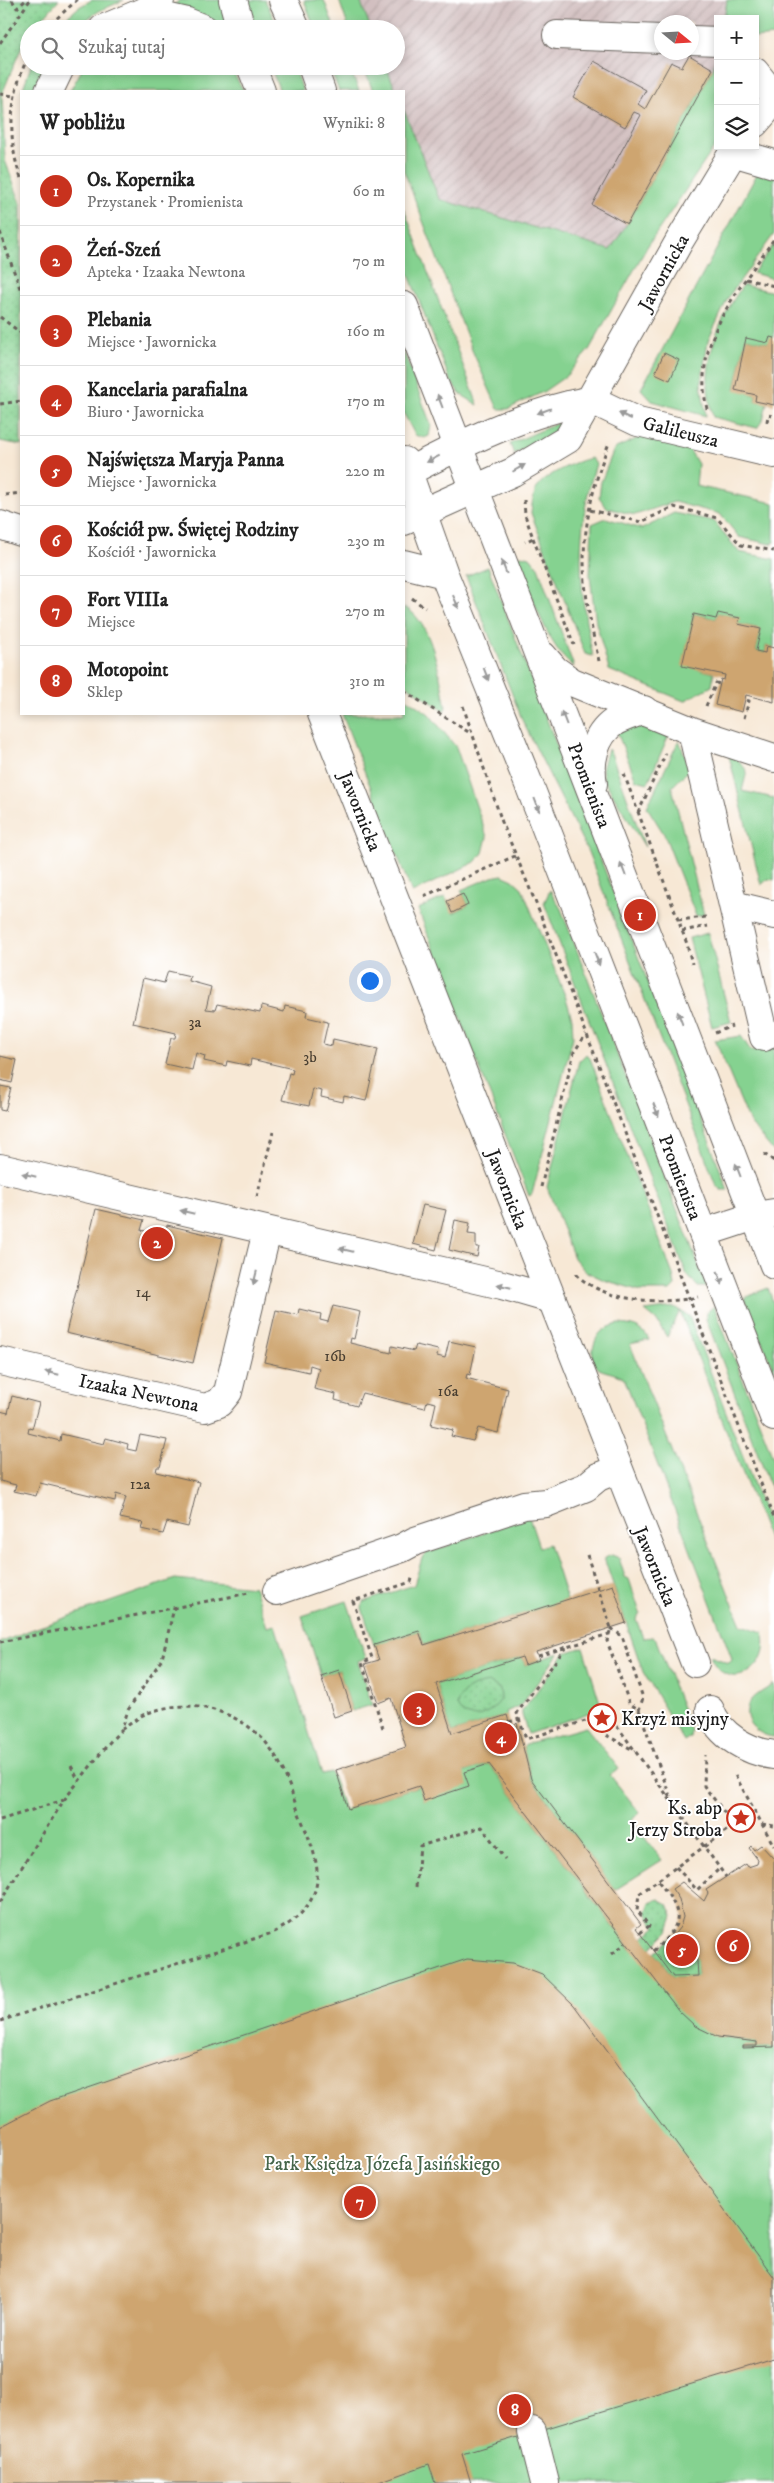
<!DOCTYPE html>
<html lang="pl">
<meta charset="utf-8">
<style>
body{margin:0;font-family:"IM FELL DW Pica",serif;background:#f2f2f2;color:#222}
.controls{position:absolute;right:15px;top:15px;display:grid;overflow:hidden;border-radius:0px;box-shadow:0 2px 8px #0003}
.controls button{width:45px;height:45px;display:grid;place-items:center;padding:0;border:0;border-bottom:1px solid #e0e0e0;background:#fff;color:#222;font:25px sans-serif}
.compass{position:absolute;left:654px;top:15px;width:45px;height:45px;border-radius:50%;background:#fff;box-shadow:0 2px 8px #0003;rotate:108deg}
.you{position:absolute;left:369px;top:980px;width:18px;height:18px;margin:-12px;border:4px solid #fff;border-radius:50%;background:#1a73e8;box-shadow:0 0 0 8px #1a73e833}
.badge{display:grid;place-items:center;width:32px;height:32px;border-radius:50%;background:#c8321e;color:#fff;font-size:16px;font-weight:700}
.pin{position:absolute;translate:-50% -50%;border:2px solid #fff;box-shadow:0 1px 5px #0006}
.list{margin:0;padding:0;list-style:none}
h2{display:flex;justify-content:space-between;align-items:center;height:65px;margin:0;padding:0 20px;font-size:21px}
h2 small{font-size:16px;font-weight:400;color:#767676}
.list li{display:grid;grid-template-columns:32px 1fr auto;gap:15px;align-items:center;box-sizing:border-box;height:70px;padding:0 20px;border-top:1px solid #e0e0e0}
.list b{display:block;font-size:19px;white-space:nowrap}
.list p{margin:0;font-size:16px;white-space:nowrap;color:#767676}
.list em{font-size:16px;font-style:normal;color:#767676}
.icon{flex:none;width:28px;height:28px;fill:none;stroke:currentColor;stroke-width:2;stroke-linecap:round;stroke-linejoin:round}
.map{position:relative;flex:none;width:774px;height:2483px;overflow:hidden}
.search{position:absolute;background:#fff;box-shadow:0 2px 8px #0003;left:20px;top:20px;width:385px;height:55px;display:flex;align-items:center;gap:12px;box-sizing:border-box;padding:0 18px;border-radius:28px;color:#767676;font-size:19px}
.panel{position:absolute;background:#fff;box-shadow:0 2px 8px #0003;left:20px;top:90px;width:385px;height:625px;border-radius:0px}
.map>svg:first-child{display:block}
.industrial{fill:url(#industrial-furrows);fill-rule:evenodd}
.green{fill:#85d290;stroke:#507756}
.garden{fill:url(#garden-dots);stroke:#507756}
.building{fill:#cea570}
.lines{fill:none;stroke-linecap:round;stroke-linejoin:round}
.minor-casing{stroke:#69635d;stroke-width:30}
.path{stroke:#69635d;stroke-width:3;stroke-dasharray:4 4;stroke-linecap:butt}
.minor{stroke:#fff;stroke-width:28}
.oneway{fill:#999}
.labels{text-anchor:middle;stroke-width:4;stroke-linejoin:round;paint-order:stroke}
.number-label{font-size:16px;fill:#483e31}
.street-label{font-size:19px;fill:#1c1c1c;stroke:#fff}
.poi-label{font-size:19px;fill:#1c1c1c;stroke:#fff;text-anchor:start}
.park-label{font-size:19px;fill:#46654a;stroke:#fff}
</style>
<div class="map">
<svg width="774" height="2483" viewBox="0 0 774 2483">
<defs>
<pattern id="industrial-furrows" width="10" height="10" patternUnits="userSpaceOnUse" patternTransform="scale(1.25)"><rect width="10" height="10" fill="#d2bfc0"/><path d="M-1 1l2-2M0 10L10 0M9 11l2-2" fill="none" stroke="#b4a4a4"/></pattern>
<pattern id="garden-dots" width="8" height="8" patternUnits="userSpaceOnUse" patternTransform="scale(1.25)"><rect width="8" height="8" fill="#85d290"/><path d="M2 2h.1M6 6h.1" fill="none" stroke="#72b47c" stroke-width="1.8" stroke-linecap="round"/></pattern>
</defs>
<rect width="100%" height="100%" fill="#fff"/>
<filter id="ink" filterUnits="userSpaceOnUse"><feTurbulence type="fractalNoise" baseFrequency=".02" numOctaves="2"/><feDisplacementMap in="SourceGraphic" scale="10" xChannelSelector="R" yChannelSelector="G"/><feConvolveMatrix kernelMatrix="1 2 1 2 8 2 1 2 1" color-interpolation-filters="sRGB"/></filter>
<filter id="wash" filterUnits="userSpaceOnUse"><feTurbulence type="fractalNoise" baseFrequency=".0096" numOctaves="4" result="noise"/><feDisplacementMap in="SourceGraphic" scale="20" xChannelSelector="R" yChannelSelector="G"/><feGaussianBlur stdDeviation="1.12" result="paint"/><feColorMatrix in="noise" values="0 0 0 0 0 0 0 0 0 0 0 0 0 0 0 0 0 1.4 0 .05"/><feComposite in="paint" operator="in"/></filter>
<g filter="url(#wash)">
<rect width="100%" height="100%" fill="#f7e8d5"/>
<path class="industrial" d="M360 0H727L724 19H718V47L713 69 627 224 610 250 439 199 404 110V91H396L386 66H396V29H371ZM662 22H692V52H662Z"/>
<path class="green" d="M92 0H124L99 11 73 29H53L79 7Z
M181 0H220L232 29H225L211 19 172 6Z
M247 0H265L279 29H256Z
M304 0H324L335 29H315Z
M339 0H360L371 29H349Z
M727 0H774V36L755 38V19H724Z
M716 53 718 142 647 247 589 350 566 376 543 392 508 409H498L472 350 404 171V110L439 199 610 250 627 224 713 69Z
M31 66H45L35 91H22Z
M84 66H229L244 91H70Z
M270 66H294L303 91H280Z
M329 66H349L359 91H339Z
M363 66H386L396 91H373Z
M757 174 774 176V234L729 296 708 341 701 384 706 416 652 401 641 389Z
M404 209 478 405 460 394 450 380 404 262Z
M774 244V279L753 273Z
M743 285 774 292V338L768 343 746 338 735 389 756 395 755 401 767 403 763 420 757 428 713 417C699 368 715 326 743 285Z
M404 352 431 425 429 436 424 438 415 435 404 414Z
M567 419 570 420 541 441 514 454 510 444Z
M645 435 686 444 698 464 696 486 774 503V542L770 544 739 537 720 514 674 502 635 515 607 508 599 497 601 482 614 449Z
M591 458 596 464C575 527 578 592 593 656L585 654 531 513C532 504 533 494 538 486 547 474 576 461 591 458Z
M674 513 714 521 739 552 774 559V648L766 646 765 653 756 651 761 629 738 624 739 618 718 613 716 619 694 614 683 665 714 673 712 686 684 701 609 670 596 623 590 576 592 524 606 518 642 529Z
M521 555 530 557 538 567 574 667C548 650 529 587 517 557Z
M488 567 728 1190H721L716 1185 588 852 523 722 466 576Z
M404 607C433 621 440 679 446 707L444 711 404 683Z
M404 697 429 714 456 747 487 837 483 853 475 862 412 893 342 714H404Z
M639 725 670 732 648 783 636 780 617 732Z
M679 740 690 769 672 787 704 915 696 916 664 834 647 807Z
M608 749 611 753 645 847 604 780 602 769Z
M729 756 736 757 747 771 742 791 774 798V880L768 879 761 885Z
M502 875 513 880 522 888 566 998 572 1018 573 1037 532 1194 529 1196 418 909 445 897 453 913 468 905 461 890 492 877Z
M550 890 561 909 707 1287H698L687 1275 544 903Z
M708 933 731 1022 712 1027 689 938Z
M741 1036 751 1051 774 1045V1152L750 1123 715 1040Z
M586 1054 590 1058 673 1275 675 1286 670 1291H641L604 1280 585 1271 574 1258 547 1187 579 1061Z
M768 1288 774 1304V1371L744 1298Z
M714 1306 774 1460V1496L706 1319 707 1312Z
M674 1307 689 1316 774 1537V1554L680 1311 667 1337 656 1320 645 1311Z
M619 1324C631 1325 644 1327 649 1340L630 1344 741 1625 763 1632C774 1667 728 1698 710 1656L729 1663 732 1660 731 1656 625 1380C618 1373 608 1373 599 1369 588 1361 593 1340 601 1332 606 1328 613 1325 619 1324Z
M529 1517 539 1547 549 1544 567 1600 424 1645 419 1631 374 1645 362 1608 363 1602 414 1585 422 1558 427 1553Z
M612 1555 619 1558 625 1577 629 1579 640 1613 636 1619 643 1638 653 1637 656 1640 691 1731 690 1737 684 1741 643 1672 604 1558Z
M175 1579 254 1587 267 1627 275 1625 322 1774 331 1772 344 1810 419 1786 424 1800 464 1772 489 1764 630 1948 718 2037 757 2042V2046H743V2048L774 2047V2483H0V1643L28 1631Z
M347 1601 366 1658 358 1661 372 1705 352 1711 339 1670 321 1676 302 1616Z
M583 1647 608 1729 594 1711 528 1734 522 1715V1711L565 1653Z
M559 1653 521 1705 506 1712 507 1715 452 1733 436 1684 522 1657 525 1665Z
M774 1684V1737C757 1736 738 1718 751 1701 756 1694 767 1689 774 1684Z
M586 1727 619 1769 610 1775 640 1813 631 1820 662 1860 615 1890 531 1779 523 1747 529 1743Z"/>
<path class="garden" d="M0 0H59L33 29H29L2 94 5 160 21 204V445L0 441Z
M490 1683 500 1689 501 1699C492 1714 467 1726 457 1706 460 1689 474 1685 490 1683Z
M659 1899 668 1904 673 1916 668 1931 651 1948 643 1938 656 1927 646 1913 650 1902Z
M673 1936 679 1944H684L687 1947 691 1944 697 1961 698 1976 673 1977 655 1953Z"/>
<g id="blocks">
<path class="building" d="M689 55 713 69 627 224 592 205 641 115 634 112 625 127 573 97 594 61 646 90 638 104 645 109 671 62 682 67Z
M770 337 774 338V405L755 401 756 395 735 390 746 338 768 343Z
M664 353 679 360 670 380 655 373Z
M718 613 740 618 738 624 761 629 756 651 765 653 766 646 774 648V702L746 695 742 712 715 705 721 679 724 680 725 675 682 666 694 614 716 619Z
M463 894 468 905 452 913 447 901Z
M168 971 190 976 189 981 211 987 206 1009 215 1010 217 1004 260 1013 261 1006 284 1012 285 1006 307 1011 306 1017 328 1022 323 1044 332 1046 333 1039 378 1049 366 1101 344 1096 343 1102 321 1097 322 1091 313 1089 309 1106 282 1100 289 1073 292 1074 293 1069 251 1059 250 1066 227 1061 226 1066 204 1061 205 1056 196 1053 192 1070 165 1064 171 1038H175L176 1033 133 1023 143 978 164 983Z
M0 1056 17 1060 12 1083 0 1080Z
M0 1086 11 1088 5 1111 0 1110Z
M423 1205 446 1210 436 1250 413 1244Z
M96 1209 144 1220 141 1230 165 1236 167 1225 223 1238 193 1363 66 1333Z
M455 1220 470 1223 468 1234 476 1235V1247H479L477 1257 449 1250Z
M333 1306 360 1312 354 1339 351 1338 350 1343 391 1353 392 1346 414 1351 416 1345 438 1350 437 1356 445 1358 449 1341 476 1347 470 1375 467 1374 466 1378 508 1389 498 1433 478 1428 473 1441 451 1436 453 1430 431 1425 436 1403 427 1401 425 1408 362 1393 357 1406 335 1400 336 1394 314 1389 319 1368 310 1365 309 1372 264 1362 276 1310 298 1315 299 1309 321 1314 320 1320 328 1322Z
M12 1396 39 1403 32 1429 29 1428 28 1433 60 1441 61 1434 104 1444 106 1438 128 1444 127 1449 136 1451 140 1435 167 1440 160 1467H157L156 1472 199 1482 188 1527 167 1522 163 1534 141 1529 143 1523 120 1518 126 1497 116 1494 115 1501 40 1483 36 1496 14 1491 16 1485 0 1481V1411L8 1413Z
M613 1585 626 1623 536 1652 539 1660 525 1665 522 1657 436 1684 452 1733 507 1715 511 1729 517 1723 531 1779 641 1924 636 1928 673 1977 698 1976 697 1961 691 1944 687 1947 684 1944H679L673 1936 680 1927 683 1917 679 1899 672 1889 682 1882 704 1901 708 1893 706 1890 746 1864 748 1867 757 1864 758 1860 749 1848 751 1846 754 1850 761 1845 774 1859V2047L743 2048V2046H757V2042L718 2037 695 2026 679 2011 489 1764 464 1772 469 1786 424 1801 419 1786 348 1809 336 1770 406 1747 391 1698 378 1703 365 1664 379 1660 374 1645 419 1631 424 1645Z
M339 1670 352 1711 334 1717 321 1676Z
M467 1959 513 1963 542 1974 574 2005 774 2277V2359L462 2454 471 2483H435L429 2464 376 2483H0V2127L50 2101Z"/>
</g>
</g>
<g filter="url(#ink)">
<use href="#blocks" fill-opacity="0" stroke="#69635d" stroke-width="1"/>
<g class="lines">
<defs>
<path id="minor" d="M233 0 241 29
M283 0 296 29
M143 12 187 22 204 29
M103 29 143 12 160 0
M557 35 662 39
M692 40 718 41
M251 66 261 91
M312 66 321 91
M755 72 774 96
M49 91 61 66
M755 123 774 101
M733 152 774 164
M404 306 774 1265
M592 400 638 422 774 454
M404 461 444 574 530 787 774 1417
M404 474C463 443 525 412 592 400
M404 521 513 472 568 439 680 240 737 146
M0 525 21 532
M404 564 444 574
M543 656 555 670 572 682 692 731 774 758
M322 714 695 1663
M692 731 764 1037
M593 784C589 762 594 736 614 722 622 717 634 714 644 710
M733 905 774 915
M0 1168 502 1285 551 1299
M703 1233 755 1216 774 1213
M0 1361 205 1408 219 1403 228 1392 267 1231
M277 1591 402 1548 415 1541 524 1505 546 1503 586 1487 598 1477 618 1469
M710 1710C719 1736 749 1752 774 1755
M532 2431 545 2483"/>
</defs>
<use href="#minor" class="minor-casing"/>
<path class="path" d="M12 0 17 8 26 0
M45 29 77 0
M0 43 30 0
M0 94 14 96
M21 178C6 138 10 93 29 55
M0 232 21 291
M746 279 774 286
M0 317 21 333
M0 404 21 401
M707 409C691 342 739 290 774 239
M767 422 768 415 772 416
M5 495 21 493
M524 500 525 515 533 538 525 542
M590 510 641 522 674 507 717 518 741 545 774 551
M533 538 574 645
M412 598 425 608
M599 661C590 623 581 579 585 540 588 507 597 474 609 443
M404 691 470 733
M463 706 502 822 537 906 774 1517
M706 706 716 683 720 684
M744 718 749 701 745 700
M624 774 687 944 692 964
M638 813 666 753
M424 896 515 856
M678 920 706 917
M682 931 708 926
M715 1033 732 1026
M764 1154 774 1161
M541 1187 574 1052 586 1034
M257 1197 273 1132
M576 1274C603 1302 661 1305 698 1297
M587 1555 611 1628
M611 1628 622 1636 643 1698 639 1710 629 1703 618 1671 607 1641Z
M0 1642 249 1593
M566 1647 517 1713 526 1739 592 1719 606 1735 635 1751
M538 1656 609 1634
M639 1710 671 1799
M509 1722 519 1719
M617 1726 726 1877
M383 1728 362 1663 372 1658 353 1601 411 1582 413 1575
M71 1766 79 1781
M735 1775 774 1846
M0 1820 64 1800
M762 1824 774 1826
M676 1867 697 1890 720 1868
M416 1887 420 1846 482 1827 505 1859
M0 1902 64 1800 108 1744 122 1729 128 1710 162 1659 174 1608
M640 1933 649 1926 637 1910 639 1894 727 1830 731 1821 704 1786 705 1755
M653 1951C686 1922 683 1913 658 1881
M612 1954 626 1943
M0 2021 272 1933C294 1923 314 1906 317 1881 319 1857 306 1832 298 1811 291 1791 285 1770 273 1752 245 1710 187 1694 141 1716 135 1720 129 1725 122 1729"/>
<use href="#minor" class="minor"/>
</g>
<defs><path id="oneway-solid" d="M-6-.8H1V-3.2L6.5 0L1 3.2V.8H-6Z" transform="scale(1.25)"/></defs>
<g class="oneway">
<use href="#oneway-solid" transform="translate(440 401) rotate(-111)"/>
<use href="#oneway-solid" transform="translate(544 411) rotate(159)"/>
<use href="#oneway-solid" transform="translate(625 416) rotate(-155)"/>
<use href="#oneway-solid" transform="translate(433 459) rotate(153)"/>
<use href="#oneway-solid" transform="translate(519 468) rotate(-30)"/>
<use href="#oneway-solid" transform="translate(504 567) rotate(-111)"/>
<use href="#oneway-solid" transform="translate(456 602) rotate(66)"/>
<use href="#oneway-solid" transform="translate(486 674) rotate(69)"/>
<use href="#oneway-solid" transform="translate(564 718) rotate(-111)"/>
<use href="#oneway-solid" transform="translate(537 805) rotate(69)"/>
<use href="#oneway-solid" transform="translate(623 869) rotate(-111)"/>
<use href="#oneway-solid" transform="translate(597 959) rotate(69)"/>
<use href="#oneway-solid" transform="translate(680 1018) rotate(-111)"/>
<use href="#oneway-solid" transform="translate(656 1110) rotate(68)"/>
<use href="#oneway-solid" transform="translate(738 1170) rotate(-111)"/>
<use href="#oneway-solid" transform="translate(29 1175) rotate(-167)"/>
<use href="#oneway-solid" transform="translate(187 1212) rotate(-167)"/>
<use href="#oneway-solid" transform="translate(346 1250) rotate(-167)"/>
<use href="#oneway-solid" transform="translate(255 1278) rotate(104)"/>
<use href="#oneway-solid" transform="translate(720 1278) rotate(70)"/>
<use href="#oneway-solid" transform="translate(504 1286) rotate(-166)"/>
<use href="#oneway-solid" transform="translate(52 1373) rotate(-167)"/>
</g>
</g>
<defs>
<symbol id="sight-ring" viewBox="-11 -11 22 22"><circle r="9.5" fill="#fff" stroke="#c8321e" stroke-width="1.5"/><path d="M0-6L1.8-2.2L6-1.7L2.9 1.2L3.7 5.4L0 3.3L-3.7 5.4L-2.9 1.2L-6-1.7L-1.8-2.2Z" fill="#c8321e"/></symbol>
</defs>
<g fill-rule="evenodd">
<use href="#sight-ring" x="586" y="1702" width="32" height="32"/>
<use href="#sight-ring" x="725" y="1802" width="32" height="32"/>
</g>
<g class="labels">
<g class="number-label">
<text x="195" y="1027">3a</text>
<text x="310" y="1062">3b</text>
<text x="143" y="1297">14</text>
<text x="335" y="1361">16b</text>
<text x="448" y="1396">16a</text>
<text x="140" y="1489">12a</text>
</g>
<g class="street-label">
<text transform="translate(663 272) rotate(-61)" y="7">Jawornicka</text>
<text transform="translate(681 431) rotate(14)" y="7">Galileusza</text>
<text transform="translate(590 785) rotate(69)" y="7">Promienista</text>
<text transform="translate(361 811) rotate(68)" y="7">Jawornicka</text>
<text transform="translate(681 1177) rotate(69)" y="7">Promienista</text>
<text transform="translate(508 1189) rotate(69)" y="7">Jawornicka</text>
<text transform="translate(139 1392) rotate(12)" y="7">Izaaka Newtona</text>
<text transform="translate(656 1566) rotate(68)" y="7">Jawornicka</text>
</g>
<g class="poi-label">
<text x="621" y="1725">Krzyż misyjny</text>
<text x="722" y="1814" text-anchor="end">Ks. abp<tspan x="722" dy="22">Jerzy Stroba</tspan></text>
</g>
<g class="park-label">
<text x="382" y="2170">Park Księdza Józefa Jasińskiego</text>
</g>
</g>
</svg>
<div class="controls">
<button>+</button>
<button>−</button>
<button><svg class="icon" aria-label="layers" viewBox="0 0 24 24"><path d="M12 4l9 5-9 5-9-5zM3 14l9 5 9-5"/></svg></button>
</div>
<svg class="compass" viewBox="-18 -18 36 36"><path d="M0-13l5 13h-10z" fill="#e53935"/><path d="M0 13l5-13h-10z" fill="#767676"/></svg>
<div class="you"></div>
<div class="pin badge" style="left:640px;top:915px">1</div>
<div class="pin badge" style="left:157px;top:1243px">2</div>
<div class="pin badge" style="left:419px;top:1709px">3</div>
<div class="pin badge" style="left:501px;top:1738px">4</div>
<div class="pin badge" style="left:682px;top:1950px">5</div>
<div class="pin badge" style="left:733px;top:1946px">6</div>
<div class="pin badge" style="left:360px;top:2202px">7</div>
<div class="pin badge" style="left:515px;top:2410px">8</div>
<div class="search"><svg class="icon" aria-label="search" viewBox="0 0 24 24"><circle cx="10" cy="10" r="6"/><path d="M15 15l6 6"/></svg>Szukaj tutaj</div>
<section class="panel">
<h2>W pobliżu<small>Wyniki: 8</small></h2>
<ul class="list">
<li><span class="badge">1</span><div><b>Os. Kopernika</b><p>Przystanek · Promienista</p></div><em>60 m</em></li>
<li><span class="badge">2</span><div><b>Żeń-Szeń</b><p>Apteka · Izaaka Newtona</p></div><em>70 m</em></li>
<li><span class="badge">3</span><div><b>Plebania</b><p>Miejsce · Jawornicka</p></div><em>160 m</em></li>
<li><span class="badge">4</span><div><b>Kancelaria parafialna</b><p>Biuro · Jawornicka</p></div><em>170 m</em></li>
<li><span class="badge">5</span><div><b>Najświętsza Maryja Panna</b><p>Miejsce · Jawornicka</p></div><em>220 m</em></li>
<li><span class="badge">6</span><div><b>Kościół pw. Świętej Rodziny</b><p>Kościół · Jawornicka</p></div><em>230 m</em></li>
<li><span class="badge">7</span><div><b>Fort VIIIa</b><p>Miejsce</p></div><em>270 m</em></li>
<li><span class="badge">8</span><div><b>Motopoint</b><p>Sklep</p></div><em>310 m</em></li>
</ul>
</section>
</div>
